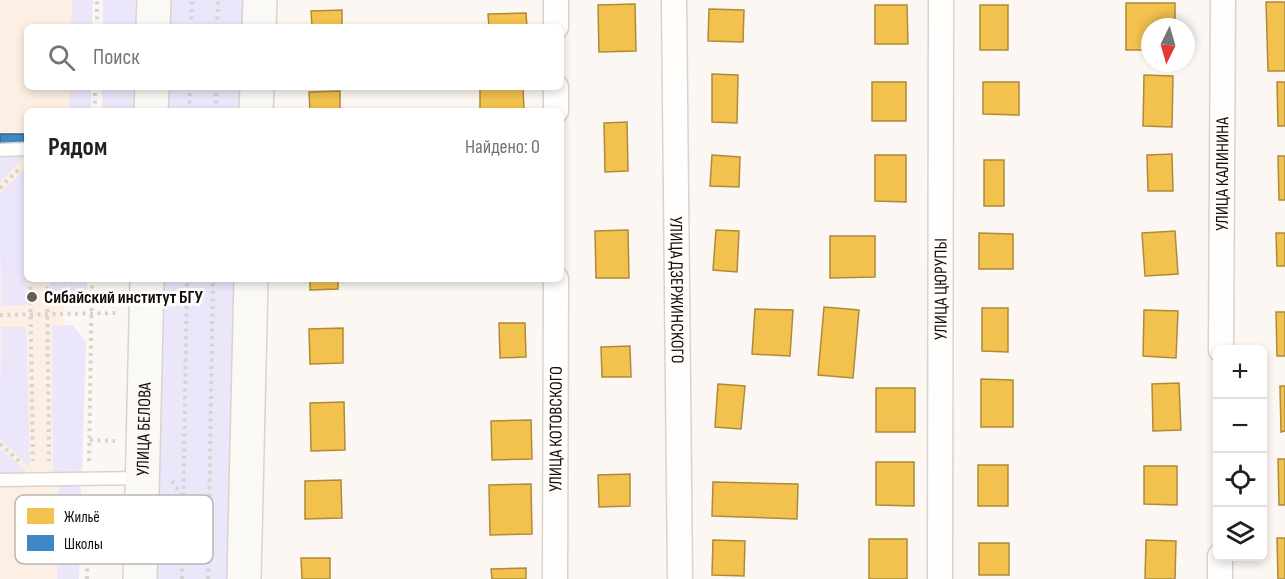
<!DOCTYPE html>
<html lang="ru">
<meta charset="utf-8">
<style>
body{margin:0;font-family:"Sofia Sans Condensed",sans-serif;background:#f2f2f2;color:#202124}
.controls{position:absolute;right:18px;bottom:18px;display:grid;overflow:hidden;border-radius:9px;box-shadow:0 3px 9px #0003}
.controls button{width:54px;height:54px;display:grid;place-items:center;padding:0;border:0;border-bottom:2px solid #e0e0e0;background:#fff;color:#202124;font:30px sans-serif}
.compass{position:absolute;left:1141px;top:18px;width:54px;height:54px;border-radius:50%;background:#fff;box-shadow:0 3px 9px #0003;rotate:185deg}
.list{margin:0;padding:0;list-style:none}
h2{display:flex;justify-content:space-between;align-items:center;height:78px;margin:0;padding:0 24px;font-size:26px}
h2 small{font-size:20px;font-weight:400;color:#757577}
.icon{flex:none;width:33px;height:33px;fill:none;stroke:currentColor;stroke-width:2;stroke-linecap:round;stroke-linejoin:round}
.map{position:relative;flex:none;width:1285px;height:579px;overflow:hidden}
.search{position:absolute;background:#fff;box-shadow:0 3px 9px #0003;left:24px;top:24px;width:540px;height:66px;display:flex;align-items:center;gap:15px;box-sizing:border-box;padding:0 21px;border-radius:9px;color:#757577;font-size:22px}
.panel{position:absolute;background:#fff;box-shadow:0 3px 9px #0003;left:24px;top:108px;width:540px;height:174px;border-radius:9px}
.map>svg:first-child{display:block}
.built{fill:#fdefe3}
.green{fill:#ebe6f9}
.homes{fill:#f2c14e;stroke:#af8b39;stroke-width:1.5}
.schools{fill:#3f88c5;stroke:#32638c;stroke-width:1.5}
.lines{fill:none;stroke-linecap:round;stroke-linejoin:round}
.lane-casing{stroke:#d9d3ce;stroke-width:15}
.street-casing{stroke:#d9d3ce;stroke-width:27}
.secondary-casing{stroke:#d9d3ce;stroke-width:36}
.path{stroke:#d6d4d3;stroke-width:4;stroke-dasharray:3 4.5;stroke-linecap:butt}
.lane{stroke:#fffefd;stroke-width:12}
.street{stroke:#fffefd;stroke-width:24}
.secondary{stroke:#fbf9f6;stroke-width:33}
.poi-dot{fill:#655e59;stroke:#fff;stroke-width:2}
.labels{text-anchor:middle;stroke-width:6;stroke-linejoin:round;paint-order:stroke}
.street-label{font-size:18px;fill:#130c07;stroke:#fff}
.poi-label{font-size:18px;font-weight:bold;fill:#130c07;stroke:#fff;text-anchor:start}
.key{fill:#fff;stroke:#b8b6b5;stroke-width:1.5}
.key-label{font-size:16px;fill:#130c07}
</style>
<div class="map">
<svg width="1285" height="579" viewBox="0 0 1285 579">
<rect width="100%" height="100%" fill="#fcf7f2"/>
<path class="built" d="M0 0H72L71 27H27V87H70L69 111H27V279H64L57 579H0Z"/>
<path class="green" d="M72 0H93L92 27H71Z
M103 0H142V27H103Z
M168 0H244L243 27H167Z
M70 87H91V111H69Z
M102 87H140L139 111H102Z
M165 87H241V111H165Z
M0 157H24L0 182Z
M25 169 27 305 1 306 0 193Z
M50 279H87V289L72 302H50Z
M161 279H236L229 579H153Z
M73 325 86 342 82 472H53L52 326Z
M1 327H26L30 467 0 439Z
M0 448 28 474H0Z
M59 486H81L79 579H57Z"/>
<path class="homes" d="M1266 2H1285V71H1268Z
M1126 3H1175V27H1150V50H1126Z
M635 4 636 51 599 52 598 5Z
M875 5H907L908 44H875Z
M980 5H1008V50H980Z
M709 9 744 10 743 42 708 41Z
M342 10V27H312L311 11Z
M526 13 527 27H489L488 14Z
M712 74 738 75 737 123 712 122Z
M1144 75 1173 76 1172 127 1143 126Z
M872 82H906V121H872Z
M983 82H1019V115L983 114Z
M1277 82H1285V126H1278Z
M523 87 524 111H480V88Z
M340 91V111H310L309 92Z
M627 122 628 171 605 172 604 123Z
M1172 154 1173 191H1148L1147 155Z
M712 155 740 157 739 187 710 186Z
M875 155H906V202L875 201Z
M1278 156H1285V200H1279Z
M984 160H1004V206H984Z
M628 230 629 278H596L595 231Z
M716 230 739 231 737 272 713 270Z
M1175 231 1178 274 1145 276 1142 233Z
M979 233 1013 234V269H979Z
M1276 233H1285V266H1277Z
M830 236H875V277L830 278Z
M310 279H338V289L310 290Z
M824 307 859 310 853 378 818 375Z
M982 308H1008V352L982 351Z
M755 309 793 310 790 356 752 354Z
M1144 310 1178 311 1176 358 1143 356Z
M1276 312H1285V356H1277Z
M499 323H525L526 357 500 358Z
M343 328V363L310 364 309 329Z
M630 346 631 377H602L601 347Z
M981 379 1013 380V427H981Z
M1179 383 1181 430 1153 431 1152 384Z
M718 384 745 386 741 429 715 427Z
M1280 386H1285V431L1281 432Z
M876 388H915V432H876Z
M344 402 345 450 311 451 310 403Z
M531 420 532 459 492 460 491 421Z
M1278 459H1285V505H1279Z
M876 462H914V506L876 505Z
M978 465H1008V506H978Z
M1144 466H1177V505L1144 504Z
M630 474V506L599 507 598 475Z
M341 480 342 518 305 519V481Z
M713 482 798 484 797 519 712 516Z
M531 484 532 534 490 535 489 485Z
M1277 538H1285V579H1278Z
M869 539H907V579H869Z
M713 540 745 541 744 576 712 575Z
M1146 540 1176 541 1175 579H1145Z
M979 543H1009V575H979Z
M301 558H330V579H302Z
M526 568V579H492L491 569Z"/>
<path class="schools" d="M0 134H24V143H0Z"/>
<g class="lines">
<defs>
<path id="lane" d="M0 150 27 149
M0 480 141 478"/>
<g id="street">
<path id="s1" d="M674 0 680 579"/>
<path d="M556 27V0"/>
<path d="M556 111V87"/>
<path id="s2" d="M1221 350 1223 0"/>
<path id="s3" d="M555 579 556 279"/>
<path id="s4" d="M940 579 941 0"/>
<path d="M1220 579V556"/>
</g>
<g id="secondary">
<path d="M153 27 154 0"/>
<path d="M259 27 260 0"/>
<path d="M151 111 152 87"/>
<path d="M256 111 257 87"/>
<path id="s5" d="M140 579 147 279"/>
<path d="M244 579 251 279"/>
</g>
</defs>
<use href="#lane" class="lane-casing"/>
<use href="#street" class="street-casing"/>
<use href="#secondary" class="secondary-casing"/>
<path class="path" d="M97 27V0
M191 27 192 0
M217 27 218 0
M95 111V87
M189 111 190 87
M216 111V87
M0 188 20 168
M30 279 33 461
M47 279 49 461
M0 315 119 313
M90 440 115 441
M0 444 19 461
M89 461 92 279
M172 481 210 536
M87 579 89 496
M182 579 187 279
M208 579 213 279"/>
<use href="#lane" class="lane"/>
<use href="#street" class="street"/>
<use href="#secondary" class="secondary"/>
</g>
<circle class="poi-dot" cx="32" cy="297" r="6"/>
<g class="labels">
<g class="street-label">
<text dy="6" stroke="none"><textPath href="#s2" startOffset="176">УЛИЦА КАЛИНИНА</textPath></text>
<text dy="6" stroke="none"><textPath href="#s1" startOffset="290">УЛИЦА ДЗЕРЖИНСКОГО</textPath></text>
<text dy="6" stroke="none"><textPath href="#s4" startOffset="290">УЛИЦА ЦЮРУПЫ</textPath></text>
<text dy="6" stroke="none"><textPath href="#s5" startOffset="150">УЛИЦА БЕЛОВА</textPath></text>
<text dy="6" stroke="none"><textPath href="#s3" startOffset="150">УЛИЦА КОТОВСКОГО</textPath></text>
</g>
<g class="poi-label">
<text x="44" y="303">Сибайский институт БГУ</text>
</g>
</g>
<rect x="15" y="495" width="198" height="69" rx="9" class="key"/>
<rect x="27" y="508" width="27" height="16" fill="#f2c14e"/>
<rect x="27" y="535" width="27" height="16" fill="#3f88c5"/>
<g class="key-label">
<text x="64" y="522">Жильё</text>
<text x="64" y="549">Школы</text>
</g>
</svg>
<div class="controls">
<button>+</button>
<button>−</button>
<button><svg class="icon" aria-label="locate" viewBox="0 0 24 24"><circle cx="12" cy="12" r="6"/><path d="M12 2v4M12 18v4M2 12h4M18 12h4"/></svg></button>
<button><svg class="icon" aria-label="layers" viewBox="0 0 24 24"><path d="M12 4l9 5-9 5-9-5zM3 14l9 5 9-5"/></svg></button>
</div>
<svg class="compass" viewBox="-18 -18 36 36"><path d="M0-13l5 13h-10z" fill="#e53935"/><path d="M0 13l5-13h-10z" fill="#757577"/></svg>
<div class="search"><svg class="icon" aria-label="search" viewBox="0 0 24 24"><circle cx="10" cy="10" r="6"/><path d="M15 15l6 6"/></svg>Поиск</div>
<section class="panel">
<h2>Рядом<small>Найдено: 0</small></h2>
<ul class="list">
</ul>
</section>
</div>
